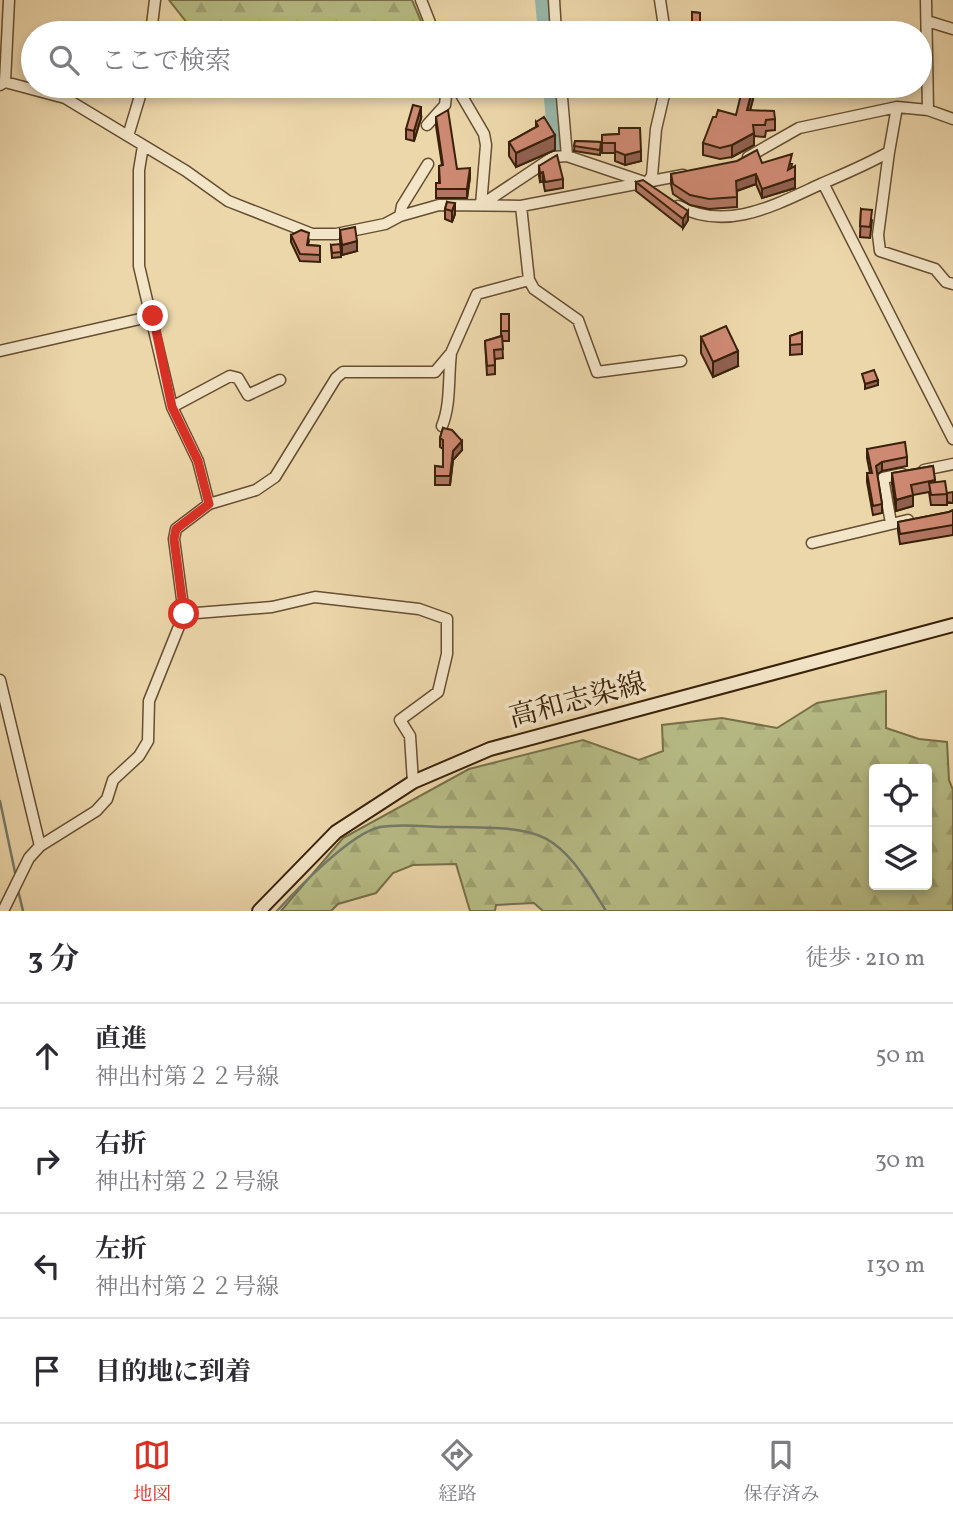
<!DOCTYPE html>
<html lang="ja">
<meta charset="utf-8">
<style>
body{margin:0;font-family:Vollkorn,"Noto Serif JP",serif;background:#f2f2f3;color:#2b2b33}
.controls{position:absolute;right:21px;bottom:21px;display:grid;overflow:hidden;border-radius:7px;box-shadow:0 4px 10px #0003}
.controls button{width:63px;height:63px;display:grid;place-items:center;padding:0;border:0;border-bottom:2px solid #e1e1e2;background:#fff;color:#2b2b33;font:35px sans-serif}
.stop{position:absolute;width:21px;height:21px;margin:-16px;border:5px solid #d93025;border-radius:50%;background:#fff}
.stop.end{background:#d93025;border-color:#fff;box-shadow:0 2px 7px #0008}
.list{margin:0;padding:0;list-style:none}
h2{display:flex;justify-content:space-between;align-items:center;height:91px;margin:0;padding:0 28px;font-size:30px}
h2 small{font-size:23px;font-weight:400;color:#7c7c81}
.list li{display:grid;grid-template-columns:46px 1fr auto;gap:21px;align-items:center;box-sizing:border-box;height:105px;padding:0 28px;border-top:2px solid #e1e1e2}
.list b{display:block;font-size:26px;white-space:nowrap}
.list p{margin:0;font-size:23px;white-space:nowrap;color:#7c7c81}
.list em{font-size:23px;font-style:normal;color:#7c7c81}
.icon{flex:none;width:38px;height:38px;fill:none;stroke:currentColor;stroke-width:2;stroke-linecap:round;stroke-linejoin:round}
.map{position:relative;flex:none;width:953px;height:911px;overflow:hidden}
.search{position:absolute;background:#fff;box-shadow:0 4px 10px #0003;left:21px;right:21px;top:21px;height:77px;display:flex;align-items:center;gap:18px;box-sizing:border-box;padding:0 24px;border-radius:38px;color:#7c7c81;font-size:26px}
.sheet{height:511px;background:#fff}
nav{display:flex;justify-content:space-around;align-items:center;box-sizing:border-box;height:98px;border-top:2px solid #e1e1e2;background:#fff;font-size:19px;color:#7c7c81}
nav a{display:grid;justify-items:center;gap:4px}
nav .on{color:#d93025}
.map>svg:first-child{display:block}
.forest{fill:url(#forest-firs);stroke:#787048;stroke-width:2;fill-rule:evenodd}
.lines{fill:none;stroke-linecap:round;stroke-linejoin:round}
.stream{stroke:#737c6b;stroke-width:2.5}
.river{stroke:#99b9ac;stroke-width:18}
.street-casing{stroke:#664e32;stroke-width:13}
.secondary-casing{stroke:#392109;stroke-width:16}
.street{stroke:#f3e5c8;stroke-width:10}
.secondary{stroke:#f3e5c8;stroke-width:12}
.wall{fill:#b17663;stroke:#392109;stroke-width:2}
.shaded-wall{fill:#906050;stroke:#392109;stroke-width:2}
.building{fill:#ce8973;stroke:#392109;stroke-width:2}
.route{stroke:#d93025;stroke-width:9}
.labels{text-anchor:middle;stroke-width:7;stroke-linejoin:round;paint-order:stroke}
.street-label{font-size:28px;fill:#392109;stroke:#f3e5c8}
</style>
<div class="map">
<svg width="953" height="911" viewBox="0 0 953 911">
<defs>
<pattern id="forest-firs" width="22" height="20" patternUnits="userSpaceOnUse" patternTransform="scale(1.75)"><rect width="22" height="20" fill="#b8be88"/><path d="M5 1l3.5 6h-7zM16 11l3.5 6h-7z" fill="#9fa374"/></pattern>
</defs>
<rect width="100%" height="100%" fill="#ecd7ab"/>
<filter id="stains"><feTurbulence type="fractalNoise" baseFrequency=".00286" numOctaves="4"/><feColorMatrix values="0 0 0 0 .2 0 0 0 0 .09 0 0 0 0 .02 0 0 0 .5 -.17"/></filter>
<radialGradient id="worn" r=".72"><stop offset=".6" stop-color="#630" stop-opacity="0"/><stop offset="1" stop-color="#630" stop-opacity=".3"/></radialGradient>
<path class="forest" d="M169 0H412L426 33H358L353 30 336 33H195Z
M886 691V728L919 739 947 742 949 780 953 790V911H543L534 903 496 905 495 911H470L456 864 413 865 393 873 376 893 338 904 331 911H281L343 838 469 769 583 740 639 760 663 751 662 725 722 718 777 728 817 703ZM927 769V885H874V769Z"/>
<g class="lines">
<path class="stream" d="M0 801 16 877
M18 890 23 911
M277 911C298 888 351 833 380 827 401 823 428 827 450 827 545 828 555 827 606 911"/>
<path class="river" d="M544 0 547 33
M552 86 557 145"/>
<defs>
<path id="street" d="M421 0 434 33
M554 0 556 33
M660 0 665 33
M926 0 928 110
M927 21 953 29
M151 33 155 0
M5 82 9 0
M0 85 5 82 65 98 186 171 228 201 312 234H336L385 224 400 216 439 205 521 206 683 175
M456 86 484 134 486 145 481 205
M561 86 567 156
M427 125 445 105 447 86
M128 136 143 86
M889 152 878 235 880 251 935 269 946 282 953 284
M748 157 799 128 897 107 928 110 953 119
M647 183 652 176 656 129 666 86
M823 183 953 439
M481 205 553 157 567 156 647 183
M678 206C727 232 775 205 821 184 844 174 866 165 889 152L897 107
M400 216 402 206 428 164
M529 280 534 289 578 320 597 372 681 361
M0 351 153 316
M172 407 230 376 238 378 248 395 280 380
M442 426C451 404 448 378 451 353
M924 470 953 464
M209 504 256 490 275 477 336 378 343 372H435L451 353 477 294 529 280 521 206
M891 523 883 478 902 474
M812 543 908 520
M184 614 272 607 315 597 419 609 447 619V654L438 692 400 720 410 736 413 782
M0 680 40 846
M3 911 29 858 40 846 96 811 107 799 113 780 139 756 148 741 149 701 184 614 174 539 176 529 209 504 198 461 172 407 139 266V170L143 146"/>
<path id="secondary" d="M259 911 336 832 413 782 490 749 953 625"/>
</defs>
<use href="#street" class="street-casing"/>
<use href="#secondary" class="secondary-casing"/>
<use href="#street" class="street"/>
<use href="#secondary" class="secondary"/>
</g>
<path class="wall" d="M692 12 700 13V31H692Z
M753 99 750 110 775 119V130L766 131 765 137 754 136V145L732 157 720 159 703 155V143L716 117 736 115Z
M436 117 457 169 470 177 467 198H436V183H439V166L442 165 436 126Z
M421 118 414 141 406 139V129Z
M536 122 555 150 516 167 509 156V142L536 127Z
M619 134 641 161 625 165 615 161V153H602V135Z
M575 141 601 142 600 155 574 151Z
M762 163 792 164 791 168 795 188 762 198 756 184 737 191V207L709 209 690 205 673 194 671 184V174Z
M539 166 563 179V188L545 191 543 181 540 182 539 176Z
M636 182 688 220 683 228 636 191Z
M447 202 455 214 452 222 445 219V209Z
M861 209 872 220 870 238 860 237Z
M340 230 357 251 342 255 340 241Z
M291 235 309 241 308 245 320 246V262L300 261 291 242Z
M331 245 341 252V257L332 258Z
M501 314H509V341H502L503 358 495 359V374L487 375 485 341 501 336Z
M802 332V354L790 355V336Z
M701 337 738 366 713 377 701 353Z
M443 428 462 450 453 460 450 485H435V466L443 467V449L440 447V438Z
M867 449 907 457V466L882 471 877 474 882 504V513L873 515 867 482V473H870L867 458Z
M933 466 935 482 947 494V505H931L929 492 913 495V506L896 511 892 484V473Z
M953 492V503L947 502V493Z
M953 510V535L900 544 898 531V522L949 512Z"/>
<path class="shaded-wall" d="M753 87V99L747 122V110Z
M421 107V118L414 141V131Z
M754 133V145L732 157V145Z
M555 135V150L516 167V153Z
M641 151V161L625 165V155Z
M470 168V177L467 198V189Z
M543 172V181L540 182V173Z
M756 174V184L736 191V181Z
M795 178V188L762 198V189Z
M455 203V214L452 222V211Z
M688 211V220L683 228V219Z
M357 241V251L342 255V245Z
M738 351V366L713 377V362Z
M878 380V385L865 389V384Z
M462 441V450L453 460 450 485 453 451Z
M882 462V471L876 475V466Z
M913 495V506L896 511V500Z"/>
<path class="building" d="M692 12 700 13V26H692Z
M743 86 753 87 747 110 774 111 775 119 766 120 765 125H753L754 133 732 145 720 148 703 143 713 117H716L718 110 736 115Z
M413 105 421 107 414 131 406 129Z
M448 110 457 169 470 168 467 189H436V183H440L439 166 443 165 436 117Z
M544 117 555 135 516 153 509 142 538 126 536 122Z
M619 128H640L641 151 625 155 615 151V143H602V135L619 134Z
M575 141 601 142 600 150 574 146Z
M757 150 762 163 792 154 788 170 795 166V178L762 189 756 174 736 181 737 197 709 199 690 195 673 184 671 174 737 161Z
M557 155 563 179 545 182 543 172 540 173 539 166Z
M643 180 688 211 683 219 636 182Z
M447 202 455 203 452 211 445 209Z
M861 209 872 210 870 227 860 226Z
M355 227 357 241 342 245 340 230Z
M301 230 309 233 307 245 320 246V255L300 254 291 235Z
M340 244 341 252 332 253 331 245Z
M501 314H509V331H501Z
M726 326 738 351 713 362 701 337Z
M802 332V344L790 345V336Z
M502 336 503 349 494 350 495 365 487 366 485 341Z
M874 370 878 380 865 384 862 374Z
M443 428 452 430 462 441 453 451 450 476H435V466L443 467V440L440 438Z
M905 442 907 457 882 462 876 466 882 504 873 506 867 473H872L867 449Z
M933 466 935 480 911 485 913 495 896 500 892 473Z
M945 481 947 494 931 495 929 483Z
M953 510V525L900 534 898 522 949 512Z"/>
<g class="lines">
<path class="route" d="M153 316 172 407 198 461 209 504 176 529 174 539 184 614"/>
</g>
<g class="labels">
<g class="street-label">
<text transform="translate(577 699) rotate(-15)" y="10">高和志染線</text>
</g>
</g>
<rect width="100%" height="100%" filter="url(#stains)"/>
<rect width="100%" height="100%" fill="url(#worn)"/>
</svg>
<div class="controls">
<button><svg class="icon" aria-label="locate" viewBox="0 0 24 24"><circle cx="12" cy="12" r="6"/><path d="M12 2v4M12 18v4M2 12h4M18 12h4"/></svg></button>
<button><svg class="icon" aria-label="layers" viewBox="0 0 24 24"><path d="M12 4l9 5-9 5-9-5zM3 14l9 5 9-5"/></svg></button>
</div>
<div class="stop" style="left:184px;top:614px"></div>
<div class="stop end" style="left:153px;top:316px"></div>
<div class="search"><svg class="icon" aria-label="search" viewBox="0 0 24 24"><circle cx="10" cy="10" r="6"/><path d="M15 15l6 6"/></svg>ここで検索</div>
</div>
<section class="sheet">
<h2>3 分<small>徒歩 · 210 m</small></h2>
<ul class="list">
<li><svg class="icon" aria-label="ahead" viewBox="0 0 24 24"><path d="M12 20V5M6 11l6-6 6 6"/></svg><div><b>直進</b><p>神出村第２２号線</p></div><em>50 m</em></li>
<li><svg class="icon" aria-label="right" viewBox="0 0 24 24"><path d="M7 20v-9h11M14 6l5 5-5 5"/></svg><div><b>右折</b><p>神出村第２２号線</p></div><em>30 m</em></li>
<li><svg class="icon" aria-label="left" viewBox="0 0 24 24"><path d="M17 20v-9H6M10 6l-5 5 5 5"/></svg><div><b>左折</b><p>神出村第２２号線</p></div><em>130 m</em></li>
<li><svg class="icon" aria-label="arrive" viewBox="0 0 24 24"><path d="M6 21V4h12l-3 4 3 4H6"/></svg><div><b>目的地に到着</b></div></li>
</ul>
</section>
<nav>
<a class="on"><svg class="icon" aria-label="map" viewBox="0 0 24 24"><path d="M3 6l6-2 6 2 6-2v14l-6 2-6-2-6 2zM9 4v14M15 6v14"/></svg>地図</a>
<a><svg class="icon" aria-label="directions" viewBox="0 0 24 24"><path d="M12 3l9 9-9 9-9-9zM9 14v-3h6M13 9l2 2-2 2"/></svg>経路</a>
<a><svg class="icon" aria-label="saved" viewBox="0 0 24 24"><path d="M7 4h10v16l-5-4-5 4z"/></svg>保存済み</a>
</nav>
